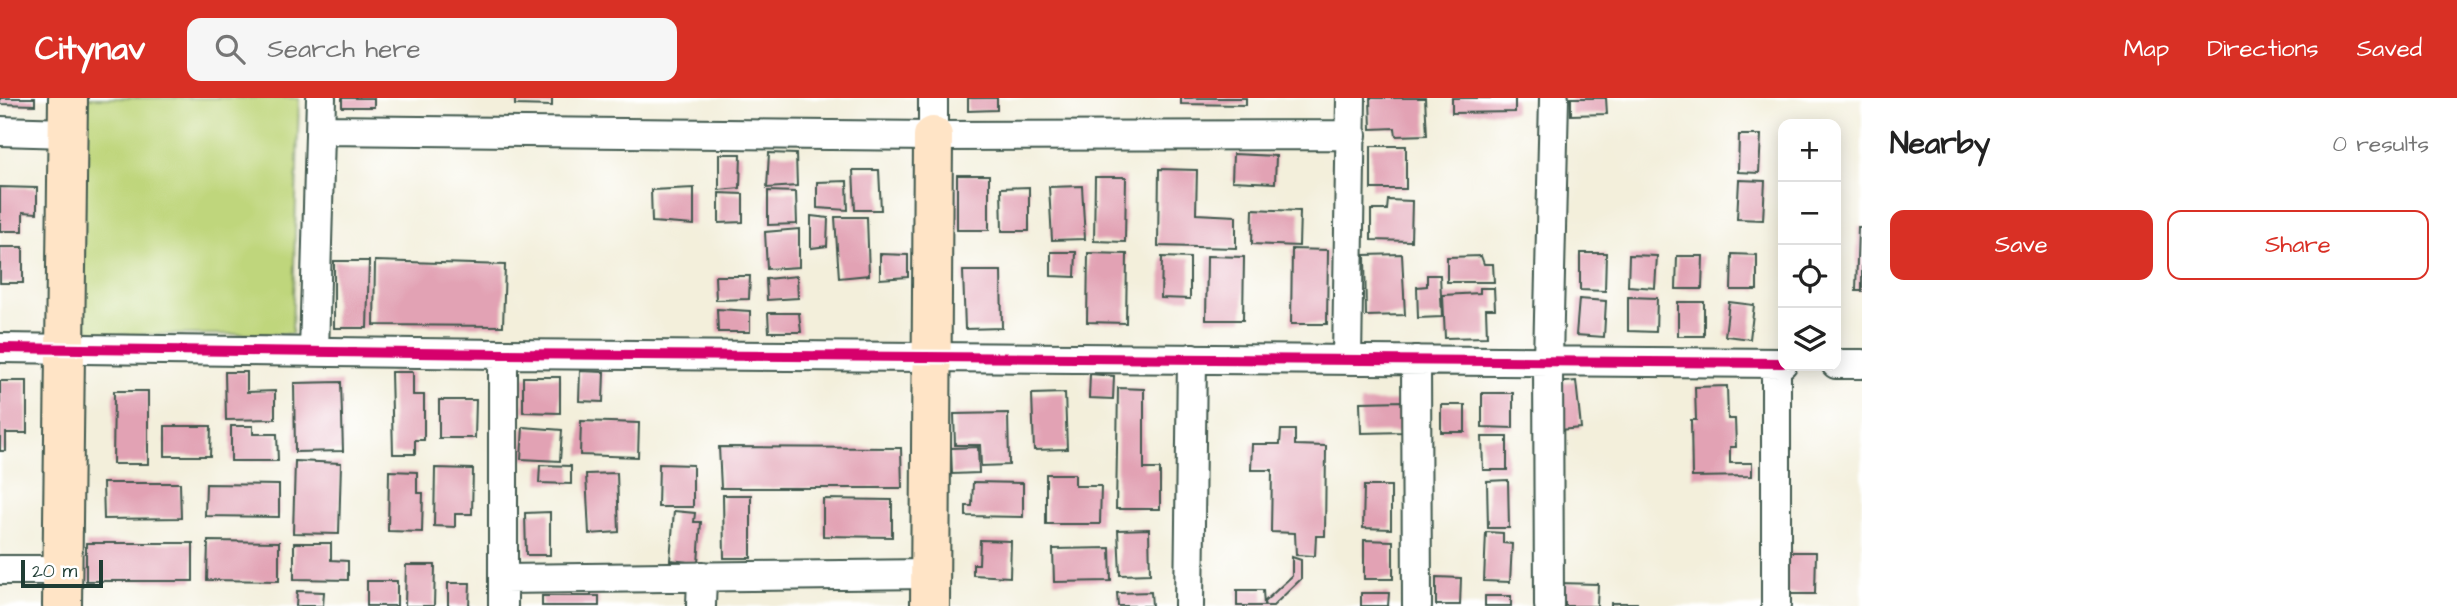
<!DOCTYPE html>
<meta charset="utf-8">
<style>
body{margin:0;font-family:"Architects Daughter",sans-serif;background:#f6f6f6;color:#222}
.controls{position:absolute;right:21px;top:21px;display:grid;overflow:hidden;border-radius:14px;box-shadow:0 4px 18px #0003}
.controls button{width:63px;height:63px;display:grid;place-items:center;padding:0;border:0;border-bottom:2px solid #e0e0e0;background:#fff;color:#222;font:35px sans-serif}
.scale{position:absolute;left:21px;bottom:18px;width:82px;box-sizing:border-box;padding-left:7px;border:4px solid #1f3d34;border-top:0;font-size:19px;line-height:24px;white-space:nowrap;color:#1f3d34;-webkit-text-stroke:5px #fff;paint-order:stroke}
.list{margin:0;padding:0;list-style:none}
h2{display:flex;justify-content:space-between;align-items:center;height:91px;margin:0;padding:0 28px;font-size:30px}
h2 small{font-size:23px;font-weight:400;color:#767676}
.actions{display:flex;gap:14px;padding:21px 28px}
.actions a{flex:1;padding:16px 0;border:2px solid #d93025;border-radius:14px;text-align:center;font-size:24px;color:#d93025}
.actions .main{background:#d93025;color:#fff}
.icon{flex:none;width:38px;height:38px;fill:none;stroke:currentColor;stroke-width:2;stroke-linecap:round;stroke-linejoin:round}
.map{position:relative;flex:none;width:1862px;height:508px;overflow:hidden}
header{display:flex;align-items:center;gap:42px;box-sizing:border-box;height:98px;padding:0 35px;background:#d93025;color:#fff}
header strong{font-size:33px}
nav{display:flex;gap:38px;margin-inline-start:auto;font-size:24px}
.search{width:490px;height:63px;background:#f6f6f6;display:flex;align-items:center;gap:18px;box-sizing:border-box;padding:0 24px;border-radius:14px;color:#767676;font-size:26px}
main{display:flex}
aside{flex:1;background:#fff}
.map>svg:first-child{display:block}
.green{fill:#bfd67b;stroke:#6f8a58;stroke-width:2}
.building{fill:#e2a2b4}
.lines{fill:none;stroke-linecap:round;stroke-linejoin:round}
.street-casing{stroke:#3f584d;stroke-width:32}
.secondary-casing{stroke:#3f584d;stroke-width:42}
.street{stroke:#fff;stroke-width:28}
.secondary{stroke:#ffe4c6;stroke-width:38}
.cycleway-casing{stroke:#fff;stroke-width:15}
.cycleway{stroke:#d6006c;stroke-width:10}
</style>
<header>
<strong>Citynav</strong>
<div class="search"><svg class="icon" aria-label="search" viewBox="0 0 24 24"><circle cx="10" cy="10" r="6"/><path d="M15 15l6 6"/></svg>Search here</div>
<nav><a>Map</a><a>Directions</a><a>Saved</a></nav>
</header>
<main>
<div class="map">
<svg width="1862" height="508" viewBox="0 0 1862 508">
<rect width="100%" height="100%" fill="#fff"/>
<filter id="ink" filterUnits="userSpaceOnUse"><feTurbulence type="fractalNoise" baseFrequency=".0143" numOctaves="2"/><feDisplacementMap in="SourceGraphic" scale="14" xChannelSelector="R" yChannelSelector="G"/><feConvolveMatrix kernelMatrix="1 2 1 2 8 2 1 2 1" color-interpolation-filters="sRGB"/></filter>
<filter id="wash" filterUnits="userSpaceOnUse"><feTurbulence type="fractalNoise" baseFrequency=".00686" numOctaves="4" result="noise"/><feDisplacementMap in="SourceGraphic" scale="28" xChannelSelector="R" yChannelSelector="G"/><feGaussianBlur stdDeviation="1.57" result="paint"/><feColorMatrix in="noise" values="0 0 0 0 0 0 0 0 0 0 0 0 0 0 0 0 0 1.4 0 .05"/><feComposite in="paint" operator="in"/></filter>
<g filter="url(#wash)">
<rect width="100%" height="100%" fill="#f3efdb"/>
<path class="green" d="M86 0H299L292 236 96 237 82 227Z"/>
<g id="blocks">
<path class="building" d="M0 0H35V7L0 6Z
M342 0H374V9H342Z
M515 0H552V8L515 7Z
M968 0H997V12L968 13Z
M1181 0H1246V7L1181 6Z
M1370 0H1425L1427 37 1396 38 1395 30 1371 31Z
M1452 0H1515V14L1452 15Z
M1571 0H1606L1607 16 1571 17Z
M1739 37H1761L1759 75 1738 74Z
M1371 48H1406V91H1371Z
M769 55 796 56 797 88 767 90Z
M719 56H741L740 90 719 92Z
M1233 56 1276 58 1275 85 1232 83Z
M1159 71 1197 72 1196 116 1236 118V150L1158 148Z
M853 72H879L881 112H855Z
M957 77H989V132H957Z
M1095 79H1126L1125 144 1094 143Z
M1739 82 1765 83 1763 122 1737 121Z
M847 83 848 112 817 110V84Z
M1082 88 1085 141 1052 142 1049 89Z
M0 89 37 90V115L23 114V133H0Z
M1029 89V133H1002L1001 90Z
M694 90V127L652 124 651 92Z
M768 93 796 94 797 126 768 127Z
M719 95 743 96V124L719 125Z
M1388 102 1412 103 1411 143 1371 142V112H1387Z
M1253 111 1300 113 1299 148 1252 146Z
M811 118 828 120 827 148 811 150Z
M835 119H867L869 177 839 180Z
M1858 129H1862V193H1856Z
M799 131V169L767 171 765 134Z
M0 149H23V185H0Z
M1292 151 1328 152 1327 226H1291Z
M1051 154H1076L1075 179 1051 178Z
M1088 155 1127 156 1126 225 1087 224Z
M1580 155H1606L1605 193 1580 192Z
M880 156 908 157V179L880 181Z
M1402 156 1405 217 1366 218 1365 157Z
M1732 156 1757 157V192H1731Z
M1629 157 1657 158 1655 190 1628 188Z
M1207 158 1244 159 1243 222H1206Z
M1481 158 1484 166H1493L1494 184H1447V159Z
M1677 158H1703L1702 191H1676Z
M1162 159 1190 160V201L1161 200Z
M334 163H369L367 230H334Z
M375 163 505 167 503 228 374 227Z
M963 173H1001L1002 230 965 231Z
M1427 177H1440L1442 219 1418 220 1417 189 1427 188Z
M715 178H750L749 201 716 202Z
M797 178 798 200 767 202 766 181Z
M1480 190H1494L1495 211H1486L1487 239 1445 240 1443 197 1480 195Z
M1628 199 1657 200 1656 234 1628 233Z
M1579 201 1606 203 1604 239 1576 237Z
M1678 204H1704V238H1678Z
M1729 204 1754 207 1750 241 1725 238Z
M717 211 750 213V234H718Z
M768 215H799L801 234H769Z
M580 273 604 274 603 304 579 303Z
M225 274H247V294L275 293V321L226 322Z
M391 274H413V297H424V342H415V356H393Z
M1090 276 1114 278 1113 301 1089 300Z
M523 279H560V315L523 314Z
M0 283H27V335H6V353H0Z
M1576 283 1581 330 1559 332 1554 285Z
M341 284 343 353 295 354 294 285Z
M1727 288 1728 321H1735L1736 349H1730V365H1752V378L1692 379 1691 322H1696L1695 289Z
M1118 290 1144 291V371H1160V411H1116Z
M114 293H148V366H113Z
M1065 295 1067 351 1034 352 1032 296Z
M1482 295H1513V330L1482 329Z
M439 302H476L475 340H439Z
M1405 303 1406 334 1361 335 1360 304Z
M1441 307H1465V334H1441Z
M1008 315 1009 367 981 368 980 347H955L954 316Z
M581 323 639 325 638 359 580 357Z
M165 328H211L210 358H165Z
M231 328H253V336H277L278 363H231Z
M523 329 562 332 560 363 521 361Z
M1281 332H1295V347L1326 348 1325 438H1316L1315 458 1296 457 1295 435 1271 434 1272 372H1251L1252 346H1280Z
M1482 339H1507V372H1483Z
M719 349 901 350 902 390H721Z
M978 349 979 375 952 376 951 350Z
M295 363 341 365 339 436 293 435Z
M659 366 693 367V409H658Z
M540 367 571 368V386L539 385Z
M435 370 473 371 472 416H455V429L434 428Z
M389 373 417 374V395H423L422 434 388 433Z
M617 375 619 434 589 436 586 376Z
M1046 376H1075V388H1101L1100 426H1046Z
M1508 382 1509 430H1488L1487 383Z
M973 384 1023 385V419L966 418V408H972Z
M103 385H180L181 420 104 421Z
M206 386 279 387V419L205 418Z
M1364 388H1391V431L1363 430Z
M723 397H751V460H724Z
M823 401 892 402V439L823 438Z
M674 413 695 415 694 424H701L698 465 670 462Z
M550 414V457H526L525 415Z
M1149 431 1150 476 1120 477 1118 432Z
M1486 434 1503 435V445L1512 446 1510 484 1484 483Z
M980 442 1011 443 1010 479 973 477V466H979Z
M1364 442 1393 443V481H1364Z
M208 443 279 444V483L207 482Z
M86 445H193V483H86Z
M294 445H331V462L348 463V482L294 481Z
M1110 450 1111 483 1054 484 1053 451Z
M1785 454H1816L1815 496H1785Z
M1292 459 1301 462V481L1273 508H1265L1264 504 1292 478Z
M406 467H435L434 508H405Z
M1436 479 1461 480 1460 507H1436Z
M367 483H397V508H367Z
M448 485H470L469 508H448Z
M1558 485 1598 486 1597 508H1565V505H1558Z
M1237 492H1263L1264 508H1237Z
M297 493 324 494 323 508H296Z
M1151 494 1152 508H1118L1117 495Z
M1361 495H1389L1388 508H1361Z
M542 498H599V508H542Z
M1485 498H1511V508H1485Z
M1611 505H1637V508H1611Z"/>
</g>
</g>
<g filter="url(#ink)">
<use href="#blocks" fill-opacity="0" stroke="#3f584d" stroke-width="2"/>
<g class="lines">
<defs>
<path id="street" d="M321 32 933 38 1352 37
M0 33 67 35
M933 38V0
M0 250 503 256 1783 265
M314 254 321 0
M503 256V508
M1347 261 1351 0
M1416 262 1417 508
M1836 266H1862
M0 472H62
M503 481 929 476
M701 508 702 478
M1189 508 1192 260
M1549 508 1548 262 1554 0
M1776 508V265"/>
<path id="secondary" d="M62 508 68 0
M930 508 933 38"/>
</defs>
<use href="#street" class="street-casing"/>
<use href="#secondary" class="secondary-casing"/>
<use href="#street" class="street"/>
<use href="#secondary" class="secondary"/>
<defs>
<path id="cycleway" d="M0 250 503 256 1783 265"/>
</defs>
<use href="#cycleway" class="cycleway-casing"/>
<use href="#cycleway" class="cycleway"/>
</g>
</g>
</svg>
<div class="controls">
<button>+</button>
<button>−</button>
<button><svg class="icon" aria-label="locate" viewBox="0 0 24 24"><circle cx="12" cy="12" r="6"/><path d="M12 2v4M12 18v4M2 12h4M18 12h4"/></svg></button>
<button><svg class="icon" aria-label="layers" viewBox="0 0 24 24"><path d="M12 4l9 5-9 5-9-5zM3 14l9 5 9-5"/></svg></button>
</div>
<div class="scale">20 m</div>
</div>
<aside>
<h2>Nearby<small>0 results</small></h2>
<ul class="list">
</ul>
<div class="actions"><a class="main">Save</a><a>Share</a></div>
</aside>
</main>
